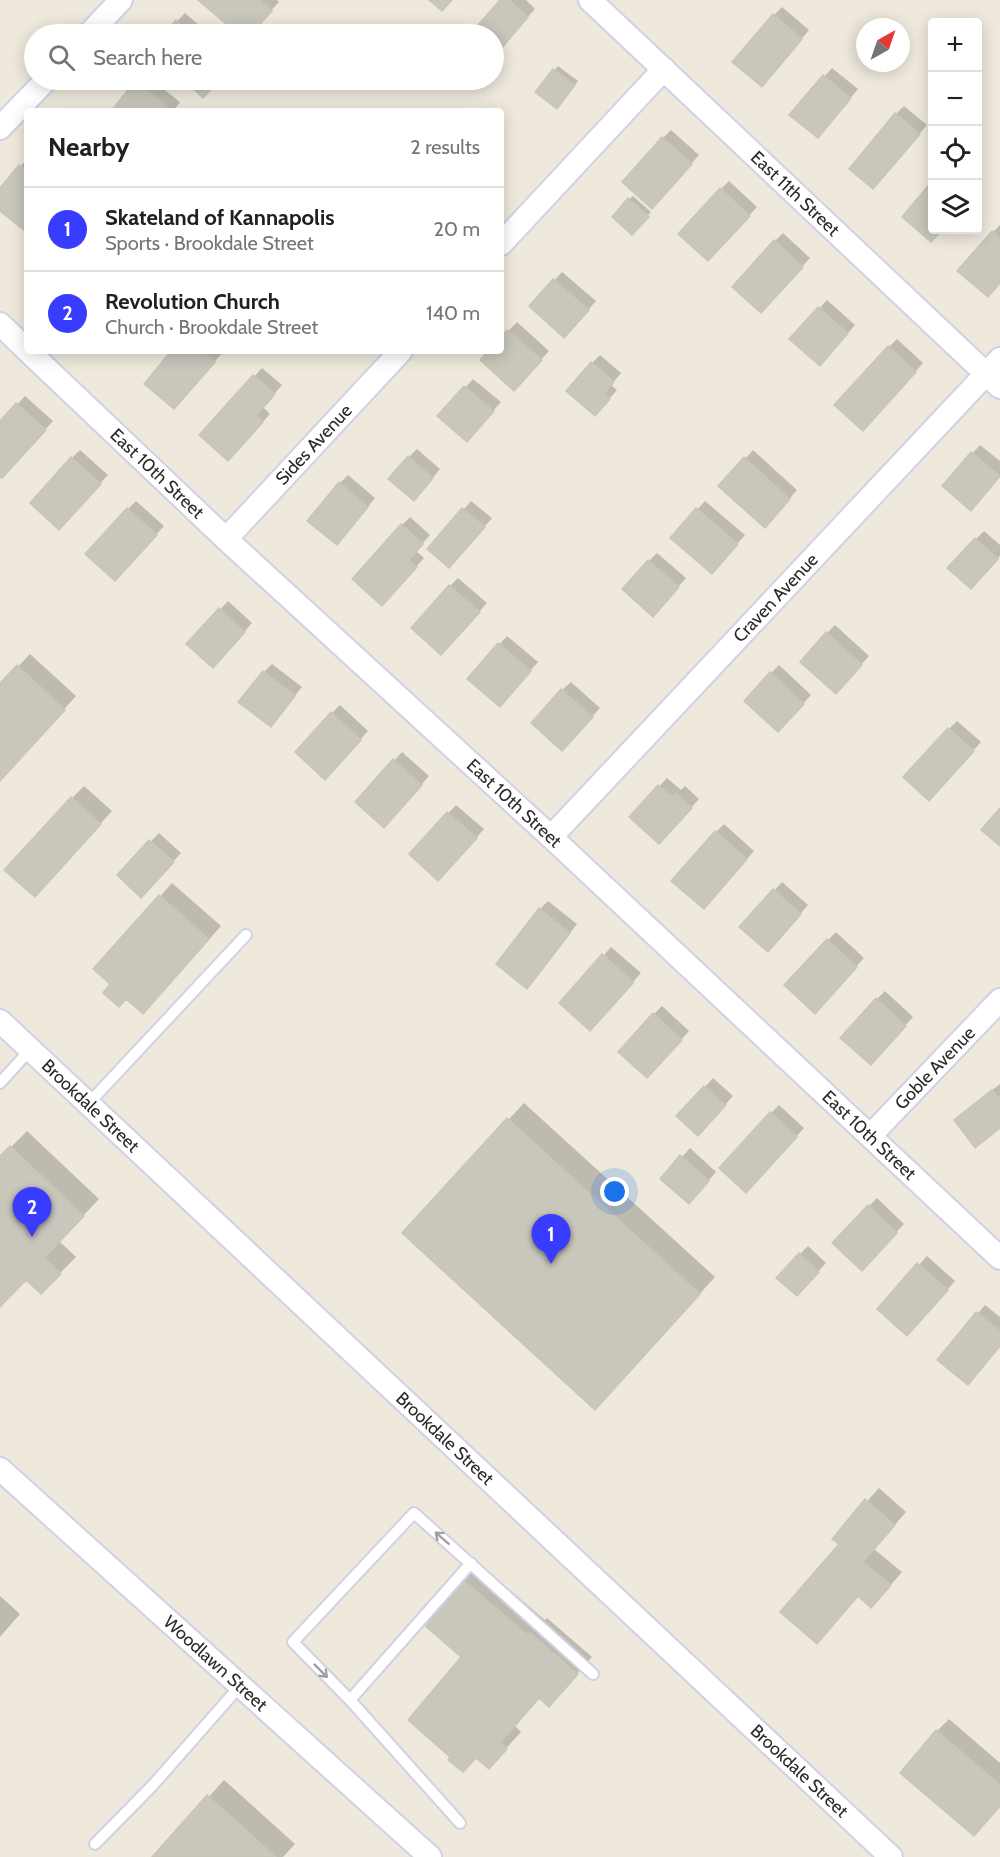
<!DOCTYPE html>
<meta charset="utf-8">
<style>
body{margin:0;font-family:Cabin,sans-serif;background:#f2f2f2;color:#202124}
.controls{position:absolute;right:18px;top:18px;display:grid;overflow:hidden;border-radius:6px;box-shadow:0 3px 15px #0003}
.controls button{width:54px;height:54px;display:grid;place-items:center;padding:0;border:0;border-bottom:2px solid #e0e0e0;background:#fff;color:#202124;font:30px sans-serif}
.compass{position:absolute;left:856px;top:18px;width:54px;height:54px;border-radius:50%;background:#fff;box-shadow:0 3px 15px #0003;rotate:40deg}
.you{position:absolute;left:615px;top:1192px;width:21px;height:21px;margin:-15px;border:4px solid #fff;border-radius:50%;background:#1a73e8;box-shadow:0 0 0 9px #1a73e833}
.badge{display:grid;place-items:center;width:39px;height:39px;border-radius:50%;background:#383cff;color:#fff;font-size:20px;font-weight:700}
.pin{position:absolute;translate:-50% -50px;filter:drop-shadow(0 2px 3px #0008)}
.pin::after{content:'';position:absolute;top:32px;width:21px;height:18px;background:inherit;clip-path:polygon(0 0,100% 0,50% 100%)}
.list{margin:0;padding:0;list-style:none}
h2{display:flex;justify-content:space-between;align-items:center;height:78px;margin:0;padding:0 24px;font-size:26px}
h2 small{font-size:20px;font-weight:400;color:#757577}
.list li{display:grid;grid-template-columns:39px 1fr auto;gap:18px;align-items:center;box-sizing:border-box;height:84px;padding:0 24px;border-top:2px solid #e0e0e0}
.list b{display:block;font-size:22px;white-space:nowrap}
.list p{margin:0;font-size:20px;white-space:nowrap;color:#757577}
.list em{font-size:20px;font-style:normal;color:#757577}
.icon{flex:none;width:33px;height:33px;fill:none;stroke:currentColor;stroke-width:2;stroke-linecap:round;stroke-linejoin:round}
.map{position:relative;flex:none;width:1000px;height:1857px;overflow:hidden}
.search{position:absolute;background:#fff;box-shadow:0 3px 15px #0003;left:24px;top:24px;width:480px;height:66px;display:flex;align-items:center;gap:15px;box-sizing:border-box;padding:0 21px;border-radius:33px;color:#757577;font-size:22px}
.panel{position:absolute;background:#fff;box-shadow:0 3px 15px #0003;left:24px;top:108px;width:480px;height:246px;border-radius:6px}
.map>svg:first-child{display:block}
.shadow{fill:#0003}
.building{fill:#c9c6bb;stroke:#cac6b5;stroke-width:1.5}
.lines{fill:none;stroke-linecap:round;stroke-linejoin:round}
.service-casing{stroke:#d1d1e5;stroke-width:14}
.minor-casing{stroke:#d1d1e5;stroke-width:26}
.service{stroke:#fff;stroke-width:10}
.minor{stroke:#fff;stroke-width:22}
.oneway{stroke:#a0a0a0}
.labels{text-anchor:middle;stroke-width:4.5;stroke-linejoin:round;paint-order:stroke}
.street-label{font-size:18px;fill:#2b2b2b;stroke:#fff}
</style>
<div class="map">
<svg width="1000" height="1857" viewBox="0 0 1000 1857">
<rect width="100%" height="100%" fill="#eee9dc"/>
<path class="shadow" d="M200 0H277L279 2 250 34H240Z
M502 0H526L535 9 494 55V34H472Z
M782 7 809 30 770 77 774 15Z
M185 13 209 34H165Z
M558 66 578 81 560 104 537 92Z
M832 68 858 89 826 128 792 114Z
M138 80H152L180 102 173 111H113Z
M904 106 927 125 873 187 896 114Z
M671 130 699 155 660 199 663 138Z
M27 159V226L0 210V190Z
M729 181 757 207 716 251 721 189Z
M932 184V230H941L931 240 904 217Z
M633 196 651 212 632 233 629 199Z
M1000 225V282L959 271 993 232Z
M783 233 810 258 769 303 775 241Z
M562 272 596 301 572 328 531 306Z
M827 300 855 325 828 356 791 339Z
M517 322 549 351 522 381 490 351H501V339Z
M897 339 923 363 871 421 889 347Z
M173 351H220L222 353 182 399Z
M600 355 621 373 611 385 617 390 603 406 592 363Z
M262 368 282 385 263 407 270 414 236 451 201 435Z
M473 379 501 402 475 432 440 416Z
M25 396 53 421 10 468 0 475V423Z
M980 445 1000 461V477L979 501 944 485Z
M417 449 440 469 422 491 409 457Z
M80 450 108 475 67 519 72 458Z
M753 450 797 490 773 518 745 459Z
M348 475 375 498 345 535 340 483Z
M136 501 164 526 123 571 128 509Z
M471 501 492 518 457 558 429 549Z
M705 501 745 535 720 564 672 538Z
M410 517 430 535 416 551 424 558 390 596 402 525Z
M984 531 1000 545V556L979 579 976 539Z
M657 553 686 578 661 606 649 561Z
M458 578 487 603 449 645 450 586Z
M228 601 252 623 221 658 188 644Z
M835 625 869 656 844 684 827 633Z
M507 636 538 662 508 696 469 678Z
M30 654 76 696 0 780V686Z
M272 664 302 687 271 725 264 672Z
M779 665 811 695 786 722 771 673Z
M571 682 600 708 570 741 562 690Z
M340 705 368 731 333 770 332 713Z
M957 721 981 742 937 791 949 729Z
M402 752 429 776 392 818 357 802Z
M667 778 681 790 685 786 699 799 667 834 631 817Z
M84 786 112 811 47 883 72 798Z
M456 805 484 829 446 871 411 854Z
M724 824 754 851 712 899 716 832Z
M159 833 181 853 149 888 119 875Z
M782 882 808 905 776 942 741 927Z
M172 883 221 926 155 1000 112 984 96 969Z
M548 901 577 924 535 978 540 909Z
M836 932 864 958 823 1003 828 940Z
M611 947 641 973 598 1020 603 956Z
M885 991 913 1017 878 1055 877 999Z
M662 1006 689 1031 655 1068 654 1014Z
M713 1078 733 1096 706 1126 678 1116Z
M1000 1084V1126L956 1120 964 1112Z
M524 1103 715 1277 611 1392 404 1233Z
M779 1105 804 1128 754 1183 771 1113Z
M27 1131 99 1199 59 1241 76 1257 41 1292 27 1278 0 1306V1158Z
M690 1148 716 1172 697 1194 662 1179Z
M877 1198 904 1224 870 1261 869 1206Z
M808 1246 826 1263 805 1286 800 1254Z
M927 1256 955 1281 915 1326 879 1309Z
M985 1305 1000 1317V1345L939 1360Z
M879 1488 906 1512 874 1549 902 1572 883 1594 859 1595 817 1642 841 1544 834 1538Z
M479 1564 545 1620 547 1618 592 1657 549 1705 540 1697 515 1726 521 1732 489 1767 464 1657 425 1624Z
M0 1596 20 1614 0 1637Z
M949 1719 1000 1763V1806L974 1834 937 1731Z
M224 1780 295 1844 283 1857H154Z"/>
<path class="building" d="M198 0H260L272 11 251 34H238Z
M429 0H452L442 11Z
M500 0H509L528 17 494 57V34H470Z
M773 14 802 39 762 87 732 62Z
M176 20 192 34H163Z
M553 69 575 85 557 109 535 92Z
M823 75 851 98 818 138 789 115Z
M184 80H220L203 98Z
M135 81 173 111H111Z
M895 113 920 134 873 189 849 169Z
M662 137 692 164 652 209 622 182Z
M19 165 27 171V228L25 231 0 211V188Z
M932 181V230H942L931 242 902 217Z
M720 188 750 216 708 261 678 234Z
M628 198 649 217 632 235 612 217Z
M992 231 1000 238V283L988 297 957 271Z
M774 240 803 267 761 313 732 287Z
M553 279 589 310 564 338 529 306Z
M818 307 848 333 820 366 789 339Z
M507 330 542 360 514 391 480 360 488 351H501V337Z
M888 346 916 372 863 431 834 405Z
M171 351H202L215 362 174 409 144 384Z
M591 362 614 382 604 394 610 399 595 416 566 391Z
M253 375 275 394 256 416 263 422 228 461 199 435Z
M464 386 494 411 467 442 437 416Z
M16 403 46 430 2 478 0 477V421Z
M971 452 1000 476 971 511 942 486Z
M408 456 433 478 414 501 388 479Z
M71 457 101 484 59 530 30 503Z
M744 457 790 499 765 528 718 486Z
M339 482 368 507 337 545 307 521Z
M127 508 157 535 115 581 85 554Z
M462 508 485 527 449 568 427 549Z
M696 508 738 544 712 574 670 538Z
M401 524 423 544 409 560 417 567 382 606 352 579Z
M975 538 998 559 971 589 947 568Z
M648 560 679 587 653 617 622 589Z
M449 585 480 612 441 655 411 628Z
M219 608 245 632 213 668 186 644Z
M826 632 862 665 836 694 800 662Z
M498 643 531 671 500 707 467 679Z
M17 665 65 710 0 781V683Z
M263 671 295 696 271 727 238 702Z
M770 672 804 704 778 732 744 701Z
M561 689 593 717 562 751 531 723Z
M331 712 361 740 325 780 295 752Z
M948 728 974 751 929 801 903 777Z
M393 759 422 785 384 828 355 802Z
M658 785 672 797 676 793 692 808 659 844 629 817Z
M71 797 101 824 35 897 4 870Z
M1000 808V846L981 830Z
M447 812 477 838 438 881 409 854Z
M715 831 747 859 704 909 671 881Z
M149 840 174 862 141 898 117 875Z
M773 889 801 914 768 952 739 927Z
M159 895 209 939 143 1014 126 999 119 1007 103 993 110 984 93 969Z
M539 908 570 933 527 989 496 964Z
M827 939 857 967 815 1014 784 985Z
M602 954 634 982 590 1031 559 1003Z
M876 998 906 1026 871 1065 840 1038Z
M653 1013 682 1040 647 1078 618 1052Z
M704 1086 726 1105 698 1136 676 1116Z
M992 1090 1000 1099V1128L975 1148 954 1120Z
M770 1112 797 1137 746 1193 719 1168Z
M507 1118 700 1294 595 1410 402 1233Z
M10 1146 84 1216 44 1258 61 1274 41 1294 26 1280 0 1307V1156Z
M680 1155 709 1181 689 1204 660 1179Z
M868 1205 897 1233 862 1271 832 1243Z
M799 1253 819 1272 797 1296 776 1278Z
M917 1263 948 1290 907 1336 877 1309Z
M976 1312 1000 1331V1346L968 1385 937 1360Z
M865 1499 895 1525 863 1562 891 1585 871 1608 858 1596 817 1644 780 1612 839 1544 832 1539Z
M462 1579 528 1635 530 1633 578 1674 549 1707 539 1698 500 1743 507 1749 489 1769 476 1758 463 1772 448 1760 450 1757 408 1720 461 1657 423 1624Z
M936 1730 1000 1785V1806L974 1836 900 1773Z
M207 1795 276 1857H152Z"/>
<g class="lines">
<defs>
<path id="service" d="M0 1083 30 1050
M88 1104 246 935
M350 1700 471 1563
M460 1823 350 1700 293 1642 414 1513 593 1674
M95 1844 153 1785 240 1686"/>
<g id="minor">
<path id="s1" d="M590 0 1000 387"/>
<path d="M89 34 121 0"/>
<path d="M0 128 46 80"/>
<path d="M501 244 664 69"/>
<path d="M0 324 27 350"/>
<path id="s2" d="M28 351 226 539 551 837 1000 1258"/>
<path id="s3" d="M226 539 401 351"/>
<path id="s4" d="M551 837 1000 359"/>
<path id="s5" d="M0 1021 891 1857"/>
<path id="s6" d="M870 1136 1000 1000"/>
<path id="s7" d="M0 1469 430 1857"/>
</g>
</defs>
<use href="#service" class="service-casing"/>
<use href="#minor" class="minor-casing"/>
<use href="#service" class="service"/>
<use href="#minor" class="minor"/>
</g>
<defs><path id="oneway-shaft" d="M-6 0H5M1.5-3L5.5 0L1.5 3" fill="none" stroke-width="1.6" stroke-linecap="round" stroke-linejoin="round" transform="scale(1.5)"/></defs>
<g class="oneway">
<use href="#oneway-shaft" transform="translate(442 1538) rotate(-139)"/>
<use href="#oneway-shaft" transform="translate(321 1671) rotate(45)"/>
</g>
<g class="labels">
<g class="street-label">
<text dy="6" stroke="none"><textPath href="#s1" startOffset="282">East 11th Street</textPath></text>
<text dy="6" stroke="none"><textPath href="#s3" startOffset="129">Sides Avenue</textPath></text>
<text dy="6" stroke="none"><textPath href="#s2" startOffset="178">East 10th Street</textPath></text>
<text dy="6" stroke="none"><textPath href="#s4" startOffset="328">Craven Avenue</textPath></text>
<text dy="6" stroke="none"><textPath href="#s2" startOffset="664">East 10th Street</textPath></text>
<text dy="6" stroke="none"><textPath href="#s6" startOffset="94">Goble Avenue</textPath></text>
<text dy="6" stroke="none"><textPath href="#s5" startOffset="124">Brookdale Street</textPath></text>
<text dy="6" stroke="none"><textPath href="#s2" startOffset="1150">East 10th Street</textPath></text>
<text dy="6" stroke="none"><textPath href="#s5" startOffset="610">Brookdale Street</textPath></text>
<text dy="6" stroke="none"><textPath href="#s7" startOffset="290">Woodlawn Street</textPath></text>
<text dy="6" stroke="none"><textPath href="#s5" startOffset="1096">Brookdale Street</textPath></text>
</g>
</g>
</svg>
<div class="controls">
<button>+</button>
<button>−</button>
<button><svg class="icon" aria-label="locate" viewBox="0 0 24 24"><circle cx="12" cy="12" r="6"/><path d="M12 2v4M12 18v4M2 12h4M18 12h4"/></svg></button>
<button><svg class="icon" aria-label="layers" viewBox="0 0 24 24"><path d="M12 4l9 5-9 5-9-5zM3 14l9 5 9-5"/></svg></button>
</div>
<svg class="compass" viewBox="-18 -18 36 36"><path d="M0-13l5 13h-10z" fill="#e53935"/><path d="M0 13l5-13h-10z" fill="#757577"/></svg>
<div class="you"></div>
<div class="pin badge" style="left:551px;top:1264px">1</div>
<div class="pin badge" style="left:32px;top:1237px">2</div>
<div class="search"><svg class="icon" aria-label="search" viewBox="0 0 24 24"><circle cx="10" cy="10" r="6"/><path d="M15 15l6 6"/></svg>Search here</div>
<section class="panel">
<h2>Nearby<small>2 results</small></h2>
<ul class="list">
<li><span class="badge">1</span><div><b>Skateland of Kannapolis</b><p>Sports · Brookdale Street</p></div><em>20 m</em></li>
<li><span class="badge">2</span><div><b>Revolution Church</b><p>Church · Brookdale Street</p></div><em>140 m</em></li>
</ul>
</section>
</div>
